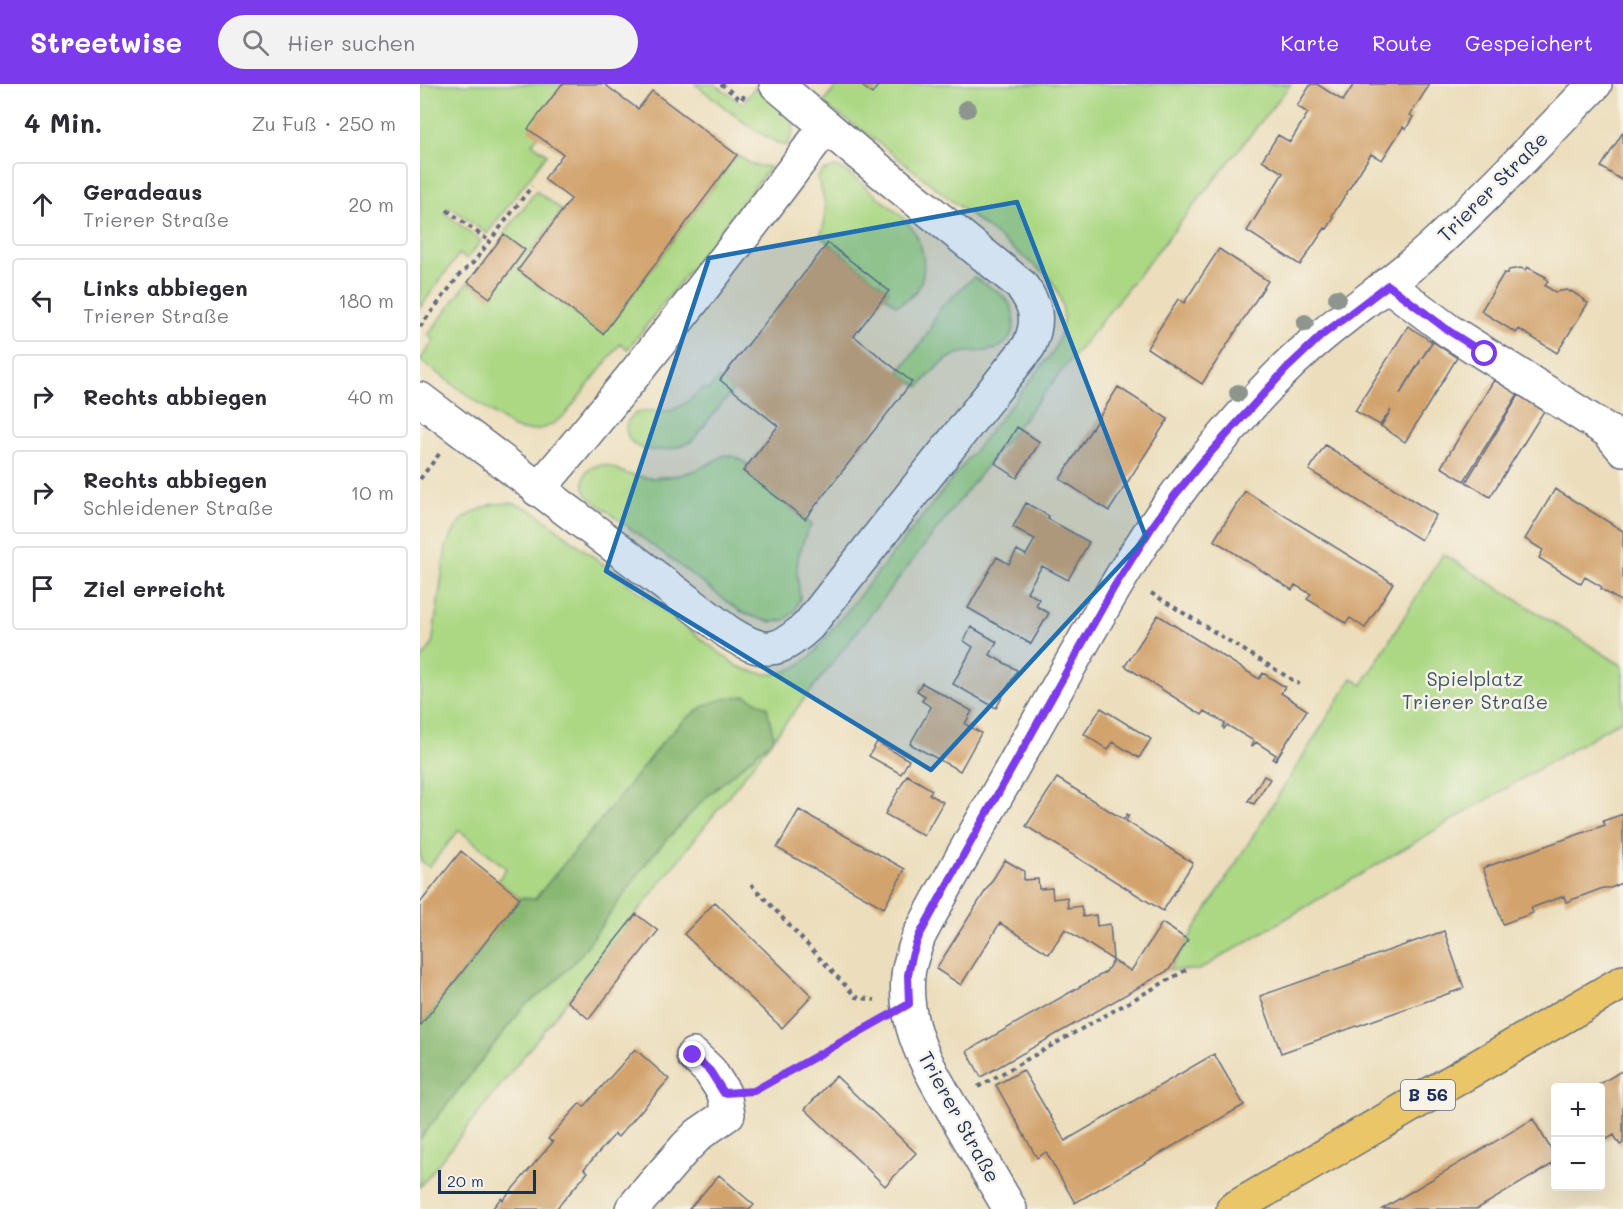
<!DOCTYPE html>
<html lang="de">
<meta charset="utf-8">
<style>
body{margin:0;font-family:Mali,sans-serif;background:#f2f2f3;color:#2b2b33}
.controls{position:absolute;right:18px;bottom:18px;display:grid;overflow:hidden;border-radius:6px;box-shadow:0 6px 24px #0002}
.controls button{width:54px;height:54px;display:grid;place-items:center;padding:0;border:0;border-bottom:2px solid #e1e1e2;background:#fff;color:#2b2b33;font:30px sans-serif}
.scale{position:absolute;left:18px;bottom:15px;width:98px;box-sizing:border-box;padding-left:6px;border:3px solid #1b2f5e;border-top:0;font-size:16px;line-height:21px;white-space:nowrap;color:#1b2f5e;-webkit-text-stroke:4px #f7f3e8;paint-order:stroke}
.stop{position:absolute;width:18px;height:18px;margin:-14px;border:4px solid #7c3aed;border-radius:50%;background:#fff}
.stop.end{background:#7c3aed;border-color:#fff;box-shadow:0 2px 6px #0008}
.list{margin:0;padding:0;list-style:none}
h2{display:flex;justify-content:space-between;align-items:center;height:78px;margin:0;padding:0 24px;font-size:26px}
h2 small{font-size:20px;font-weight:400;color:#7c7c81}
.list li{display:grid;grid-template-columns:39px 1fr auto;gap:18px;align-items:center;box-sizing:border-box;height:84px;margin:0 12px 12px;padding:0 12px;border:2px solid #e1e1e2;border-radius:6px}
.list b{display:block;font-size:22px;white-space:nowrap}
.list p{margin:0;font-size:20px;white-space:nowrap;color:#7c7c81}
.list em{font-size:20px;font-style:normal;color:#7c7c81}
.icon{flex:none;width:33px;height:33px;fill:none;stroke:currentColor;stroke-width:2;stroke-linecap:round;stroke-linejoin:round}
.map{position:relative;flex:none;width:1203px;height:1125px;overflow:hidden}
header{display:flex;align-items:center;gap:36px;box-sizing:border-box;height:84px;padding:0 30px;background:#7c3aed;color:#fff}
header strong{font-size:28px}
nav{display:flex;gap:33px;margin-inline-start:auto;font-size:21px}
.search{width:420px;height:54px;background:#f2f2f3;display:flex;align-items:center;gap:15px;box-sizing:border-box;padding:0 21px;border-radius:33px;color:#7c7c81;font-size:22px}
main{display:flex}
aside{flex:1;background:#fff}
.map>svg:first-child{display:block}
.green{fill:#acd884;stroke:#648471;stroke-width:1.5}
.forest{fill:#89b872;stroke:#527468;stroke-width:1.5}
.building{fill:#d2a36d;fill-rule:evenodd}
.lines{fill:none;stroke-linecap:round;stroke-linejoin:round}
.minor-casing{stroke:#646c7f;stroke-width:36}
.major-casing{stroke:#646c7f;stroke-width:36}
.path{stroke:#646c7f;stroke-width:4;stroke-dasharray:4.5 4.5;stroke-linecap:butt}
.minor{stroke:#fff;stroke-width:33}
.major{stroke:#eac669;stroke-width:33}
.tree{fill:#8d958e}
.route{stroke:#7c3aed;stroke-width:8}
.marked{fill:#1f6fb2;fill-opacity:0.2;stroke:#1f6fb2;stroke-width:4.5;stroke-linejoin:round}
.labels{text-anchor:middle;stroke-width:5;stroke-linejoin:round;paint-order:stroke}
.shield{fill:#f7f3e8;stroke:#5d6a87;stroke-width:1.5}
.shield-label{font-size:18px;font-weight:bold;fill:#1b2f5e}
.street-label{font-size:20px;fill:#1b2f5e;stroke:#f7f3e8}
.park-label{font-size:20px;fill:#3f5968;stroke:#f7f3e8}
</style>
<header>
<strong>Streetwise</strong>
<div class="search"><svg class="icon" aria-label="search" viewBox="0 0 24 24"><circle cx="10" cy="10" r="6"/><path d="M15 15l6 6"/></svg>Hier suchen</div>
<nav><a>Karte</a><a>Route</a><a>Gespeichert</a></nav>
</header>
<main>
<aside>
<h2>4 Min.<small>Zu Fuß · 250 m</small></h2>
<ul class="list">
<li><svg class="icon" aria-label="ahead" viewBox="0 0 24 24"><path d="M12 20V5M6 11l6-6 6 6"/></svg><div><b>Geradeaus</b><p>Trierer Straße</p></div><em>20 m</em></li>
<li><svg class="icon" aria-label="left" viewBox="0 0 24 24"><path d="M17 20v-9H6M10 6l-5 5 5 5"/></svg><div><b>Links abbiegen</b><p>Trierer Straße</p></div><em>180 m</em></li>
<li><svg class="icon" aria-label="right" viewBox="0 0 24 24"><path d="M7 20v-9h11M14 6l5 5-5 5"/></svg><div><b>Rechts abbiegen</b></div><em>40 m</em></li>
<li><svg class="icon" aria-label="right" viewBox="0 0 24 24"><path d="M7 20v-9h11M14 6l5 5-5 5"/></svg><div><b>Rechts abbiegen</b><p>Schleidener Straße</p></div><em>10 m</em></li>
<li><svg class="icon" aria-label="arrive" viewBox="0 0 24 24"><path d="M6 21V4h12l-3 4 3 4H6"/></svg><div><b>Ziel erreicht</b></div></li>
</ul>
</aside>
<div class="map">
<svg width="1203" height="1125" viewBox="0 0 1203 1125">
<rect width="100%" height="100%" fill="#f7f3e8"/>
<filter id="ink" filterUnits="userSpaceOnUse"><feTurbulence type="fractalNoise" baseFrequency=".0167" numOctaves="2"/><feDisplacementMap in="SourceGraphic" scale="12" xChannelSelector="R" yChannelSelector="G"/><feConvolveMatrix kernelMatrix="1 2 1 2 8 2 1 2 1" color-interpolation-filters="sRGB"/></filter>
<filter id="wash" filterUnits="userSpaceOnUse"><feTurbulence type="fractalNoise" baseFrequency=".008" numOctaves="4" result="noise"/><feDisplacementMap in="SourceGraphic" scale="24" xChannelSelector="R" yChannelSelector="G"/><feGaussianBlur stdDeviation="1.35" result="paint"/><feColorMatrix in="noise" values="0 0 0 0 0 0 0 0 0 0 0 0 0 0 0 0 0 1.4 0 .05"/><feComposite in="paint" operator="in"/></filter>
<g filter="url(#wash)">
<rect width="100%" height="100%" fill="#ecdebc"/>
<path class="green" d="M0 0H142L118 52 112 59 127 70 67 150 30 123 25 129 61 157 47 175 39 170 0 224Z
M275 0H295L322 20 337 1C360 18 387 31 366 62 332 49 304 22 275 0Z
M418 0H440L452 9 459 0H871L597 343 216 830 0 1103V1055L104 922 129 904 159 873 230 774 283 716 354 654 260 641 238 663 209 702 115 815 100 814 78 797 86 784 39 746 9 783 0 776V577L12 561 26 463 34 447 42 436 52 429 73 420 91 419 102 422 113 427 317 582C347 595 369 593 393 570L633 268C647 239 648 221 629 193L445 48 403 20Z
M317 71 333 81 350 83 208 265 200 260 145 331C129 345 114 350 93 344L0 276 14 256 8 251 48 198 70 213 105 166 84 150 116 107 142 126 98 186 183 250Z
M415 83C428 86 439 98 449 106 461 116 475 125 485 136 509 160 514 209 476 221L465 212 469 207 400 152C409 134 405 112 397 94L403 87Z
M554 193C564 200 577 206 585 214 600 229 596 259 575 265 563 269 550 266 538 270 522 276 510 290 499 303L479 288 505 254 520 224Z
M298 294 313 306 272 357C256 367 213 374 207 349 206 345 206 339 209 336 219 321 239 330 252 326 264 322 274 313 283 304L288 307Z
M305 371 316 373 328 380 324 387 392 441 386 449 378 474 377 488 380 514 375 527 365 536 351 538 334 533 320 527 171 415C160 406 161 386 176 382 187 378 197 386 207 390 215 392 222 393 230 394 248 394 269 390 285 382 292 379 298 374 305 371Z
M1023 470 1203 582V635L779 886H749L932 594 942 601Z"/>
<path class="forest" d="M326 612 347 623 354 654 283 716 230 774 159 873 129 904 104 922 0 1055V942L100 814 115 815C146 777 178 740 208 702 230 675 252 640 283 623 297 615 310 613 326 612Z"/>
<g id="blocks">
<path class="building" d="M142 0H184L218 25 232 7 317 71 183 250 98 186 151 115 124 95 143 70 108 45Z
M440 0H459L452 10Z
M891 0H897L923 17 934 0H1010L990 31 993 33 986 45 983 43 962 76 951 70 912 132 914 134 907 145 905 144 880 181 827 147 863 89 842 76 858 51 870 58 888 29 877 22Z
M1203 48V97L1181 83Z
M84 150 105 166 70 214 48 198Z
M408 159 469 207 434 252 492 298 385 435 323 387 358 342 300 296Z
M799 165 848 197 782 300 727 264 758 215 764 219Z
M1107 183 1126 193 1125 194 1128 197 1125 202 1135 208 1147 206 1150 208 1151 207 1165 216 1164 217 1168 219 1137 269 1099 245 1096 249 1061 227 1084 189 1087 190 1089 186 1101 184 1105 186Z
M988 242 1012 258 1002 274 1013 258 1037 274 985 358 961 342 971 326 960 341 935 327ZM1000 277V278L980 310Z
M1074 296 1098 310 1044 397 1021 383Z
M698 303 748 335 689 427 640 395Z
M1099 311 1124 327 1070 413 1046 398Z
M597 343 620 358 597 394 575 379Z
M905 361 1016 431 1001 456 889 386Z
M1135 405 1203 447V519L1181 505 1182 503 1165 493 1161 500 1119 474 1123 466 1105 455Z
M825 407 973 499 945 544 930 534 926 539 887 515 891 510 875 501 872 506 794 456Z
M606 419 629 432 628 435 669 458 648 496 622 482 614 495 607 508 619 515 616 522 629 529 611 560 548 524 577 473 589 480 597 466 606 471 615 455 593 443Z
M738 531 839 595 843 589 865 603 861 609 887 626 855 677 853 675 856 671 836 658 832 663 831 662 834 657 807 641 804 645 803 643 805 639 785 627 782 631 705 582Z
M551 543 577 558 570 571 597 586 576 624 533 600 553 563 544 557Z
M502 599 552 627 545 640 561 649 540 687 490 660 511 623 502 617 505 612 497 607Z
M681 624 731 655 719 674 693 658 688 666 664 650Z
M457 658 489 676 481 690 449 672Z
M487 691 512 706 509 710 523 718 504 752 465 730Z
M844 692 850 695 834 720 828 717Z
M637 694 704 736 707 730 709 731 706 737 773 779 743 827 606 742Z
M379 726 485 785 464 824 357 764Z
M1203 730V798L1191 804H1183L1146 818 1144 812 1111 824 1113 829 1083 840 1063 784 1185 741 1183 737Z
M41 767 100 814 0 942V819Z
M585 776 604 787V796L618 795 619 805 632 804 633 815 647 813 648 824 661 822 663 833 676 831 677 842 690 840 693 876 645 845 629 870 580 839 541 901 516 885Z
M295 818 392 912 362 944 264 850Z
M216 830 238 847 169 935 147 917Z
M742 839 768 856 749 886 561 993 547 967 686 888 693 876 711 887Z
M1024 847 1044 904 861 969 840 912Z
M215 965 249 995 198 1053 195 1050 164 1085 168 1088 136 1125H72L81 1114 83 1116 133 1058 128 1055 160 1019 164 1023Z
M794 970 824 1021 655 1119 626 1068 617 1074 576 1001 603 986 645 1057Z
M1203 986V1059L1200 1061 1194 1051 1180 1059V1004H1173Z
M416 992 496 1069 465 1102 385 1025Z
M1113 1035 1132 1067 1136 1065V1078L1057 1125H962Z
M299 1091 334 1121 330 1125H269Z"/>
</g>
</g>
<g filter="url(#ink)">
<use href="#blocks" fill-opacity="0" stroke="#646c7f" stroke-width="1.5"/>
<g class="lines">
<defs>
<path id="minor" d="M968 201 1029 247 1188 347 1203 365
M0 315 308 548C344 571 357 570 388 542L609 262C620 237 617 222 601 201L438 69 356 0
M118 406C219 288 314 166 406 42
M212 1125 265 1064 279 1050 308 1030 304 1009 290 987 273 971
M590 1125C572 1094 554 1064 537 1033 511 989 483 945 488 892 489 878 495 865 499 852 541 772 587 694 631 615 677 534 721 451 782 378 819 334 858 287 904 250 939 221 977 195 1011 164 1068 112 1121 55 1175 0"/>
<path id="major" d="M813 1125 1203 898"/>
</defs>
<use href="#minor" class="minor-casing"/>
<use href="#major" class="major-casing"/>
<path class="path" d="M301 0 321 16 325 10
M27 126 69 157
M0 243 41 189 53 179 112 102
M0 395 20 369
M731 509 879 600
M331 800 436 913 455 916
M558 1003 766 886
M338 1005 460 937"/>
<use href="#minor" class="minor"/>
<use href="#major" class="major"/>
</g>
<g class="tree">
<circle cx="547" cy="25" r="9"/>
<circle cx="917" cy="214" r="9"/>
<circle cx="885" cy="239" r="9"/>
<circle cx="818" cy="309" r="9"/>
</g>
</g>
<g class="lines" filter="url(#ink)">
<path class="route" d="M273 971 290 987 304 1009 334 1007 489 920 488 891 492 872 499 852 558 745 694 503 730 446 755 411 781 379 866 285 902 251 968 201 1029 247 1065 270"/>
</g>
<path class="marked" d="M597 118 726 453 511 686 186 487 289 174Z"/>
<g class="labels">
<rect class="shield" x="981" y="996" width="54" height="30" rx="4.5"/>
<g class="shield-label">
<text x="1008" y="1017">B 56</text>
</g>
<g class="street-label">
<text transform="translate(1073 103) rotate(-45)" y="7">Trierer Straße</text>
<text transform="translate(539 1033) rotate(61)" y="7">Trierer Straße</text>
</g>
<g class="park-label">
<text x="1055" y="602">Spielplatz<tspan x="1055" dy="23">Trierer Straße</tspan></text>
</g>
</g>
</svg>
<div class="controls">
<button>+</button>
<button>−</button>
</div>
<div class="scale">20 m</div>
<div class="stop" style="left:1065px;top:270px"></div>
<div class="stop end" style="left:273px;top:971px"></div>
</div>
</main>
